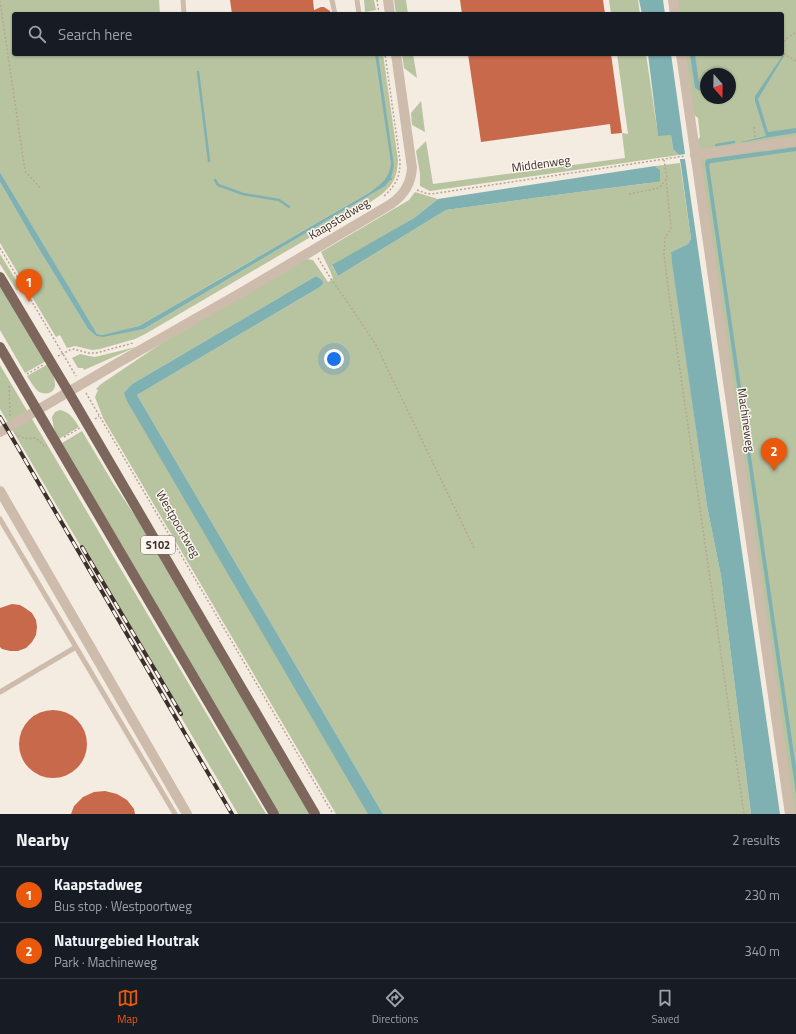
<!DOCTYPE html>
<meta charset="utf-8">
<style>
body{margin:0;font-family:"Titillium Web",sans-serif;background:#20242c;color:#f1f3f6}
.compass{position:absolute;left:700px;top:68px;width:36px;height:36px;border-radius:50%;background:#171b24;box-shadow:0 1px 3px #0004;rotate:160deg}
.you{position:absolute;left:334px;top:359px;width:14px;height:14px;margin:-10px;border:3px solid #fff;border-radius:50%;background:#1a73e8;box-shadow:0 0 0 6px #1a73e833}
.badge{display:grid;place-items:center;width:26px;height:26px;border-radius:50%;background:#ea580c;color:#fff;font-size:13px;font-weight:700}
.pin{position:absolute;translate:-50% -33px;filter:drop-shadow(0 1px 2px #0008)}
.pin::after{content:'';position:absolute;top:21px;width:14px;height:12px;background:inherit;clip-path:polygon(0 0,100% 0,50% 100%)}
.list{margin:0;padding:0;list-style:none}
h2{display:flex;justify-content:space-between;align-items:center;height:52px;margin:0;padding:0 16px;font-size:17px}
h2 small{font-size:13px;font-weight:400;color:#9ea1a6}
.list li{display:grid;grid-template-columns:26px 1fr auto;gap:12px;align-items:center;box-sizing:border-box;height:56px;padding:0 16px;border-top:1px solid #363941}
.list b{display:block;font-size:15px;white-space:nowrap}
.list p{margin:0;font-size:13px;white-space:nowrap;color:#9ea1a6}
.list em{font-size:13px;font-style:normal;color:#9ea1a6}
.icon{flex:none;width:22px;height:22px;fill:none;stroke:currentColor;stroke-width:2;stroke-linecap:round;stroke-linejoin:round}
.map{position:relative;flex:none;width:796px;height:814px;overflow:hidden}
.search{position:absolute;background:#171b24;box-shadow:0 1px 3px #0004;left:12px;right:12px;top:12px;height:44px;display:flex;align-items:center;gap:10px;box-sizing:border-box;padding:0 14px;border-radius:4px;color:#9ea1a6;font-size:15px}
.sheet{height:164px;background:#171b24}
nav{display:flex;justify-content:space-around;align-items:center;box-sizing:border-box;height:56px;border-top:1px solid #363941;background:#171b24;font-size:11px;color:#9ea1a6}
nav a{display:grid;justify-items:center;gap:2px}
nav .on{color:#ea580c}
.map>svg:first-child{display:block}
.green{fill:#b8c4a0;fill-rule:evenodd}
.water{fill:#7fb0b2}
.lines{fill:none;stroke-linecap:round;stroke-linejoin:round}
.stream{stroke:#7fb0b2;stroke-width:2.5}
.building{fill:#c8694b}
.path{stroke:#b9a596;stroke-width:1.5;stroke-dasharray:2 2;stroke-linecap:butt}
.service{stroke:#cdbbac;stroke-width:5}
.minor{stroke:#cdbbac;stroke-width:10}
.tertiary{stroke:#cdbbac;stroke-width:10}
.primary{stroke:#7d675c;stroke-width:10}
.rail-casing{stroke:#3b302b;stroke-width:4}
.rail{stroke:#fbf5ee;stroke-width:2.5;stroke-dasharray:8;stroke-linecap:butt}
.labels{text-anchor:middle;stroke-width:3;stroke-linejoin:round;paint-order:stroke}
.shield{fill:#fbf5ee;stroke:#756b66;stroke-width:1}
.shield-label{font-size:11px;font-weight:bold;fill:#3b302b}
.street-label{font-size:12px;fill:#3b302b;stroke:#fbf5ee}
</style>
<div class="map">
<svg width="796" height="814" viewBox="0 0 796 814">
<rect width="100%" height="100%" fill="#f4ebe1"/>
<path class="green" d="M0 0H159L160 14H14V54H383L398 160C397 182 390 189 372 201L147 333 135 339 100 349 92 350 75 346 67 348 60 335 56 337 0 243V182L37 246 88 329 96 336 102 335 97 334 91 325 0 172ZM380 186 378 190 144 329 107 335 139 326Z
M364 0H374L376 10 365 12Z
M394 0H406L408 14H396Z
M609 0H638L640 14H611Z
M677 0H796V137L701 150 698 148 697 141 700 137 698 118 694 115 685 54H782V14H679ZM706 74H730V98H706Z
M402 54H413L417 78 404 68Z
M617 54H646L658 135H671L673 149 679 155 430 191 420 186V174L416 151 426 141 433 184 625 158 622 133 628 134Z
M421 101 425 132 412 125 411 113Z
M796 143V814H794L700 158Z
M680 163 691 239 688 244 671 252 707 506 721 576 751 814H383L137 395 320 287 324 283 321 279 316 276 132 384 125 393 370 814H336L103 418 95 397 98 390 96 389 101 384 162 343 307 259 313 260 328 282 333 279 331 273 321 252 409 200 415 192 438 199 414 218 332 266 338 276 446 210 594 190 657 182 660 170 655 166Z
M0 254 19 285 17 291 0 264Z
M0 283 46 361 25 373 0 330Z
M136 347 84 370 83 368H78L72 358 80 354 89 356 95 357Z
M48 364C52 372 61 389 49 393 46 394 42 393 39 392 34 388 31 382 27 376Z
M0 365 266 814H238L0 409Z
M60 410C70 412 74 419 79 427L59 439 54 429 52 417 55 412Z
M82 431 113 483 136 517 311 814H279L62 443Z"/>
<path class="water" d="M639 0H663L665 14H642Z
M375 54H378L394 166 391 178 392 179V180H390L385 186 380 189 144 329 103 337 96 336 88 329 37 246 0 182V172L97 334 103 335 139 326 370 192C382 184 390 177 391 163Z
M648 54H671L685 154 679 155 673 149 671 135 658 136Z
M690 54H695L700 91 695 88Z
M783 55 784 56 758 99 768 132 796 128V133L770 137 744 142H741L766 136 755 101V96Z
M796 147V151L711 163 709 165 796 768V794L705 163 706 160 708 159Z
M680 159H685L780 814H751L721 576 707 506 672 263 671 252 688 244 691 239Z
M655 166 660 170V181L657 182 594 190 446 210 338 276 332 265 414 218 438 199Z
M316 276 321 279 324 283 320 287 137 395 383 814H368L127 401 124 393 132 384Z"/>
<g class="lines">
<path class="stream" d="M198 72 209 161
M716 145 734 142
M215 180 218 185 243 194 279 200 289 207"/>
</g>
<path class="building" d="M230 0H313L314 10 321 7H324L330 11 331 14H232Z
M460 0H603L605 14H462Z
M468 54H611L622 133 611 134 610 124 481 142Z
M12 604 20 605 25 608 32 613 36 620 37 627 36 635 32 642 26 648 18 651H10L2 649 0 647V608Z
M19 744a34 34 0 1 1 68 0a34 34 0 1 1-68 0Z
M105 791 117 794 127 800 134 809 135 814H71L74 806 83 797 94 792Z"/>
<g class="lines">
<path class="path" d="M377 0 379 14
M0 1 25 171 41 189
M782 45 786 39 796 32
M782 50 784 54 796 61
M754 127 755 137
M666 179 671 228 665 238 664 255 669 294 744 814
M417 190 425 193 431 194 685 156
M629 194 659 188 667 178 664 160
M384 196C396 185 400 177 400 161L385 54
M0 248 76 376
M318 258 331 279 346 300 376 345 474 548
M58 356 70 350 74 349 88 353H96L133 343
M27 374 43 365
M86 393 333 814
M10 416 9 385H10
M95 419 99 416
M15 433C23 440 27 438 36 438L44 446H47
M64 437 80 428"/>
<path class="service" d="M183 0 184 14
M332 0 335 14
M357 0 359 14
M0 519 175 814
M0 692 76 647"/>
<path class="minor" d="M388 0 390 14
M695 155 796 141
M0 432 116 364 244 291 391 204C404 195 411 184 412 168L396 54
M0 491 187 814"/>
<path class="tertiary" d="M673 0 675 14
M681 54 790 814"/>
<path class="primary" d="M0 277 68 391 315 814
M0 347 274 814"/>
<defs>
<path id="rail" d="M0 417 232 814
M82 547 181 714"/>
</defs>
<use href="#rail" class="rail-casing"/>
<use href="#rail" class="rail"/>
</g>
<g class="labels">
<rect class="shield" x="141" y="536" width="34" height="18" rx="3"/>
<g class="shield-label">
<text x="158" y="549">S102</text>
</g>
<g class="street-label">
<text transform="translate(541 164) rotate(-8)" y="4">Middenweg</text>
<text transform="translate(339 219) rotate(-31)" y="4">Kaapstadweg</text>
<text transform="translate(746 420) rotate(82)" y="4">Machineweg</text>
<text transform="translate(178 524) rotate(60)" y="4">Westpoortweg</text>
</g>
</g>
</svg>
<svg class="compass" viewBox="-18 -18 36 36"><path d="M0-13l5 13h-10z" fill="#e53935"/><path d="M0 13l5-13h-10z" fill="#9ea1a6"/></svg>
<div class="you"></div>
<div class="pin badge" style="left:29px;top:302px">1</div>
<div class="pin badge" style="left:774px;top:471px">2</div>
<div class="search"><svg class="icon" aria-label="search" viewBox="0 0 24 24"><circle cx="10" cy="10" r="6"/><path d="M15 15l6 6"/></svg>Search here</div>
</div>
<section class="sheet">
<h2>Nearby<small>2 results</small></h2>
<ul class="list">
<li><span class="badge">1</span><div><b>Kaapstadweg</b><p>Bus stop · Westpoortweg</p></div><em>230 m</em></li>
<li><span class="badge">2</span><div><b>Natuurgebied Houtrak</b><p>Park · Machineweg</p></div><em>340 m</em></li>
</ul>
</section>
<nav>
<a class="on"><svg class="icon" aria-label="map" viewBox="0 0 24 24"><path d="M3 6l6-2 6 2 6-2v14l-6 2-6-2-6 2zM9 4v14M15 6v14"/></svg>Map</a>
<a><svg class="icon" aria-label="directions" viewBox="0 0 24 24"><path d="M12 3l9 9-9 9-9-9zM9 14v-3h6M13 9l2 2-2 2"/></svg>Directions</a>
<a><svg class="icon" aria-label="saved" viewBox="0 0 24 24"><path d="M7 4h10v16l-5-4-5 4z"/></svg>Saved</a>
</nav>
